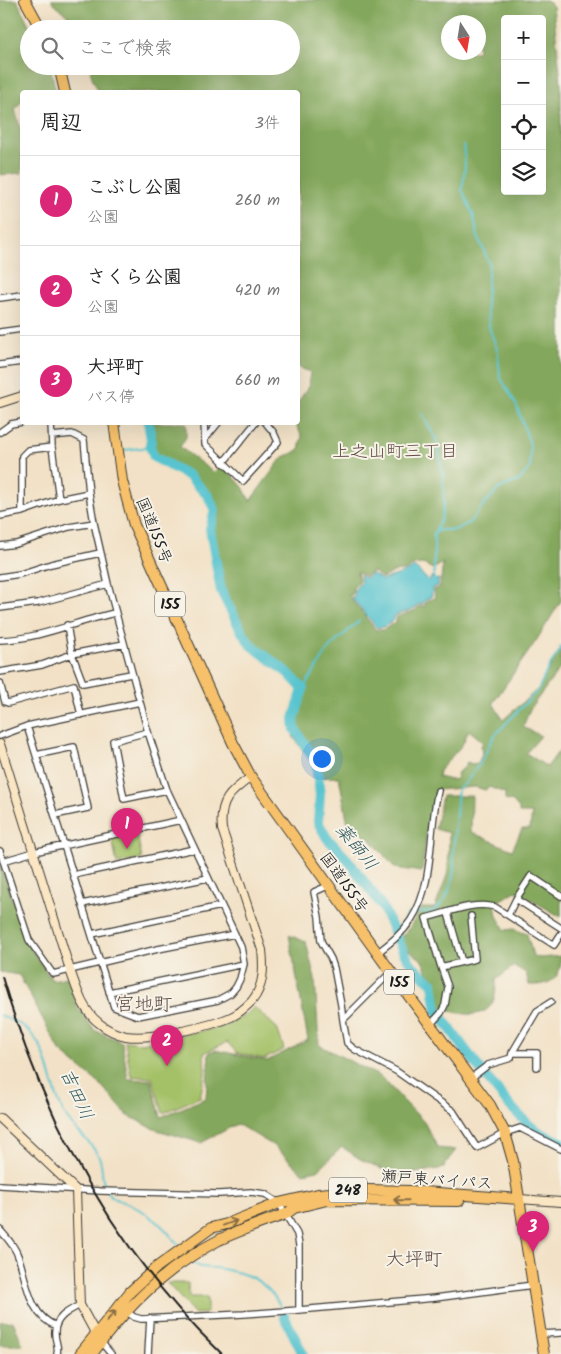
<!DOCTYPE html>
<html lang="ja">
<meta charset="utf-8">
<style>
body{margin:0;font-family:Kalam,"Klee One",sans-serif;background:#f2f2f2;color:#222}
.controls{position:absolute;right:15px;top:15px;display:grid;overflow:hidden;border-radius:5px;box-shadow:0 5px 20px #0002}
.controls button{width:45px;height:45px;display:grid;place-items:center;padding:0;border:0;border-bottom:1px solid #e0e0e0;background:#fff;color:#222;font:25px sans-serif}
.compass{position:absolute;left:441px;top:15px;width:45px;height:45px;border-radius:50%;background:#fff;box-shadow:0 5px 20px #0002;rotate:168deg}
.you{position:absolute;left:321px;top:758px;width:18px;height:18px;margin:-12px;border:4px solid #fff;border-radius:50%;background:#1a73e8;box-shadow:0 0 0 8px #1a73e833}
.badge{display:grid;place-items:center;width:32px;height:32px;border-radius:50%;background:#db2777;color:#fff;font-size:16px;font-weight:700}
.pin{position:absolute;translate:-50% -41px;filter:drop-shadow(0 1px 2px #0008)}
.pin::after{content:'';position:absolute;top:26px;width:18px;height:15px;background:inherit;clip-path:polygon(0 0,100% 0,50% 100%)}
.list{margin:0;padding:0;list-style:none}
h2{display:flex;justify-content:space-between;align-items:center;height:65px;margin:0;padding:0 20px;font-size:21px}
h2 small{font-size:16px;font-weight:400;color:#767676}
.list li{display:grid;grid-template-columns:32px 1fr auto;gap:15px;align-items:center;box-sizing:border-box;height:90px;padding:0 20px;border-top:1px solid #e0e0e0}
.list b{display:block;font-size:19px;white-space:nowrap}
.list p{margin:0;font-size:16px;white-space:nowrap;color:#767676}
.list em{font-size:16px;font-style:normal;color:#767676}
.icon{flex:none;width:28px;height:28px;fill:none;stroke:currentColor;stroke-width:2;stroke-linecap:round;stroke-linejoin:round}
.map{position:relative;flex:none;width:561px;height:1354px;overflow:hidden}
.search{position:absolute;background:#fff;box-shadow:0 5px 20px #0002;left:20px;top:20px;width:280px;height:55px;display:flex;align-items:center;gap:12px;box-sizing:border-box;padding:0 18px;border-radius:28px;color:#767676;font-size:19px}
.panel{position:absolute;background:#fff;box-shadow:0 5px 20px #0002;left:20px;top:90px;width:280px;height:335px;border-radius:5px}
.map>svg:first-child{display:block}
.green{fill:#a4c168;stroke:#606e42}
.forest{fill:#83a75c;stroke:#50623c;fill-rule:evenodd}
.water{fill:#58c4cf;stroke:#3a7076}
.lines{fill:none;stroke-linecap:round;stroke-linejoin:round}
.stream{stroke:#58c4cf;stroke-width:2}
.river{stroke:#58c4cf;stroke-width:10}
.street-casing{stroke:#3c3a36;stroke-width:8}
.secondary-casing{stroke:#3c3a36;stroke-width:10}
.highway-casing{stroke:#3c3a36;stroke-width:12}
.street{stroke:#fff;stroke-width:5.5}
.secondary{stroke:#fbe6c4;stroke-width:8}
.highway{stroke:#f6c16b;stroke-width:10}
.rail{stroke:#1c1c1c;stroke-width:2}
.oneway{stroke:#896e44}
.labels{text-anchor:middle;stroke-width:4;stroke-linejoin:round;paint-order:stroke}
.shield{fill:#f7f3e8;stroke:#5e5c59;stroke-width:1}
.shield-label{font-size:15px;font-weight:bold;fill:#1c1c1c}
.street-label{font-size:16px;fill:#1c1c1c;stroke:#f7f3e8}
.neighbourhood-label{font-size:18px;fill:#654f48;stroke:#f7f3e8}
.water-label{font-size:18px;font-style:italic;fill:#31575b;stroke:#f7f3e8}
.quarter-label{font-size:19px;fill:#654f48;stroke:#f7f3e8}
</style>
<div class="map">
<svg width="561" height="1354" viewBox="0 0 561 1354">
<rect width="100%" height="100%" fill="#f7f3e8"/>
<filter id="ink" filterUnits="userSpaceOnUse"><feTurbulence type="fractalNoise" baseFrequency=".02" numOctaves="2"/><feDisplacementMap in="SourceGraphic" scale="10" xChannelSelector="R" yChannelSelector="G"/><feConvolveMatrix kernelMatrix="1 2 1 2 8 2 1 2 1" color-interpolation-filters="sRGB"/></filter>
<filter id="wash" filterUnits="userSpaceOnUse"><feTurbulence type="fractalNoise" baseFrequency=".0096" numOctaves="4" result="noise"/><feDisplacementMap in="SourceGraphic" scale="20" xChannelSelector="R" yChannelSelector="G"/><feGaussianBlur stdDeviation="1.12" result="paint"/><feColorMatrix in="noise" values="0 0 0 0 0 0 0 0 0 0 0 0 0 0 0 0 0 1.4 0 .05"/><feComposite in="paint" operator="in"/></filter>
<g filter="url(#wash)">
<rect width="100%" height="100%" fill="#f2e1c6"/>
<path class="green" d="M137 834 142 859 117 864 112 839Z
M254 1007 277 1028 284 1049 265 1059 237 1053 227 1042 204 1053 205 1074 200 1097 163 1113 152 1078 131 1076 125 1041 142 1043 222 1027 247 1014Z
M167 1283H188L189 1297H207V1313L195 1314Z"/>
<path class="forest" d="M0 0H17L31 29H29V66H50L56 92H22V101L15 109 22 135V173L0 175Z
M51 0H547L553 6 561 84V601L536 641 493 703 503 720 538 689 561 647V667L530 709 523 727 541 736 526 753 547 767 561 748V917L516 891 495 903 497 916 505 930 514 929 527 934 533 956 541 958 561 956C561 978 552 986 529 985L526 973 514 966 496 980C496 986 496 994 494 999 486 1023 455 1013 439 1007L435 986 421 959 396 942 410 927 421 908H435L448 872 449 833 435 829 442 796H472L471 832 512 850 522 829H530L532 813H519V809L513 802 505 800V793L489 787 485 790 475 787 436 790 426 836 422 872 395 868 371 840 348 824 339 777 313 778V765L293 736 306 689 292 672 256 645 245 632 225 591 222 578 212 530 217 510 209 494 184 470 158 458 146 446 147 433 152 423H186V437L180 447 214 473 220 466H224L243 487 250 501 282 458 299 450 302 436 295 423 298 422V402L309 386 310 372 298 367V92H98C95 81 91 80 90 66H291V29H80C74 16 59 12 51 0ZM505 19H542V191H505ZM448 22H478V52H448ZM443 563 440 587 434 590 435 597 425 603V607L419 606C415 614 404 613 397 617L396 622 383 630H376L348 595H352L353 588 359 581 357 572 365 576 373 571 382 578 396 571H404L414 565 423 564 433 569ZM469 730 483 742 481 746 482 755 478 763 472 764 467 762 464 768 458 772 456 779 451 780 438 777 439 771 462 745Z
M0 864 27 943 52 980 67 977 77 1006 94 1030 122 1042 128 1079 151 1080 161 1117 206 1098 209 1053 215 1050 267 1061 308 1040 289 935 306 942 315 979 319 1045 381 1077 424 1122 438 1148 456 1150 445 1164 444 1168 397 1176 360 1159 342 1147 318 1170 303 1173 274 1146 237 1124 201 1143 154 1129 127 1115 101 1085 60 1051 19 975 0 972Z
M13 1321 23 1345H0V1322Z"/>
<path class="water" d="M414 567 429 581 432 576 434 580 439 579 438 586 432 588V596L423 602V605L418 604C415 613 402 611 395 616L394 620C388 624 384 628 377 628L351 597H354L355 589 361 582 360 575 365 578 372 573 382 580C393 576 404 574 414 567Z"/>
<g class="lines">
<path class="stream" d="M422 414 436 439 443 474 444 503 441 520 434 533
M125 450 150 447
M434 580V533L440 530H455L470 522 485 503 500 488 520 480 530 467V444L516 404 500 377 498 352 490 330 486 303 489 263 478 237 473 214 462 190 465 168 464 145
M303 689 330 647 359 621
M394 931 403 922 408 913C416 913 425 913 432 911 450 904 456 871 453 855L458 788 462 787 479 765 494 736 538 690 549 666 559 652 561 646
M0 1015C8 1020 17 1022 24 1027 52 1048 48 1087 65 1115 74 1131 91 1140 99 1157 104 1168 100 1183 108 1193 113 1200 124 1202 131 1205 137 1208 143 1211 148 1215 161 1223 170 1235 180 1247
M190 1261C200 1269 204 1267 216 1268 247 1273 265 1278 281 1307"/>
<path class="river" d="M148 422 151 439 150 447 154 457 189 476 208 496 215 510 210 529 221 591 227 603 242 632 251 645 288 673 303 689 294 719 295 729 316 762 320 795 318 822 327 838 348 860 382 906 404 953 413 966 433 984 437 1011 479 1068 510 1106 528 1124 541 1133 561 1142
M284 1316 303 1354"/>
</g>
</g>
<g filter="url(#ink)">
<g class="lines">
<defs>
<path id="street" d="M0 298 22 295
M0 332 22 329
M0 365 22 362
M51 422 52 447 59 499
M204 422 205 444 243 481 278 442 274 433 265 422
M0 432 11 424 22 422
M52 436 72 434 84 440 89 493 94 523 108 584 140 702
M205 439 219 422
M223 463 256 422
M22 512V456L28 450 52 447
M0 516 22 512 59 499 89 493
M0 546 16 544 69 527 94 523
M0 577 20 574 51 564 100 553
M0 608 38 603 108 584
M67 625 72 654 83 683 131 674
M0 640C40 639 77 621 115 613
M0 672 42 665 72 654 124 644
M0 683 5 702 8 703 74 685 81 715
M148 732 113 741 124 799 167 790
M0 736 27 726 140 702 148 732 167 790 241 947 244 964 240 979 236 987 231 993 218 1000 138 1016 114 1007 27 726
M36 755 74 747 88 808 55 815
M0 851 29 940 53 974 158 949 235 934
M3 861 34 852 181 820
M73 875 194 849
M330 885 314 892 319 917 321 941 331 959 334 968 341 1005 343 1020
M561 896 531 876 516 899 561 928
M82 904 208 878
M448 913 462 962
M508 915 516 899
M92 934 221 906
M377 953C390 943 402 934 411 920 435 883 428 833 438 791
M441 967 475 959 471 916
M391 972 343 1020 347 1043 354 1049 396 1071 453 1111 477 1148 505 1133 520 1128 561 1149
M109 992 244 964
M430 1025 441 1013 445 1005 448 987 441 967 426 918C447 913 474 901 495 907L554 945 561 934
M512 1053H537V1067
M471 1078 488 1065 511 1058 512 1053 537 1011 551 1002
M0 1185 100 1191 219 1194 251 1192 265 1194 279 1203 297 1234 299 1245V1310
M0 1230C7 1238 15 1246 18 1256 27 1280 28 1315 56 1326
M127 1312 134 1317 141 1319 244 1314 299 1310 435 1298 533 1285
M540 1334 561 1333
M101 1342 111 1354
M57 1354C59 1346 55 1341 55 1334 54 1318 68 1311 80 1305
M148 1354 150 1318"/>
<path id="secondary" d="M0 403 22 396
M0 744 70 970C77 989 82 1010 99 1023 106 1029 116 1034 126 1036 149 1040 209 1027 231 1017 238 1014 246 1007 252 1001 264 986 264 968 262 950L222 829C219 801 230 792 251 777
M0 1118 76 1190 80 1305 98 1338
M519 1199 561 1202"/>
<path id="highway" d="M25 0 41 29
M59 66 65 92
M114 422 122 481 134 525 233 743 251 777 391 972 490 1105 505 1133 513 1161 544 1354
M80 1354 130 1292 157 1267 211 1228 227 1224 279 1203 318 1194 368 1190 411 1191 519 1199
M92 1354C125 1308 168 1266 219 1240 240 1230 264 1222 286 1214L294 1208 327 1200 459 1201"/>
</defs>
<use href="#street" class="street-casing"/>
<use href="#secondary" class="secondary-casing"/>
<use href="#highway" class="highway-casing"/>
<use href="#street" class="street"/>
<use href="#secondary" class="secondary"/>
<use href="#highway" class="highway"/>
<path class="rail" d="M2 977C44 1119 114 1251 222 1354"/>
</g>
<defs><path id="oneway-shaft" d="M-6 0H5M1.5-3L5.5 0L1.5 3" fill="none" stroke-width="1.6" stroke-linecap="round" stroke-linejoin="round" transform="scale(1.25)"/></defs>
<g class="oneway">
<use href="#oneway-shaft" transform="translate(401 1200) rotate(-179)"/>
<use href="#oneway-shaft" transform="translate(230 1223) rotate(-20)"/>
<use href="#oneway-shaft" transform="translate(111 1316) rotate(-51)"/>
</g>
</g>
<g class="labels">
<g class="shield">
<rect x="155" y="591.5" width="30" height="25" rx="4"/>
<rect x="384" y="969.5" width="30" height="25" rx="4"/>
<rect x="329" y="1177.5" width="38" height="25" rx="4"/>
</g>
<g class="shield-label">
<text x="170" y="609">155</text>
<text x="399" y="987">155</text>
<text x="348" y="1195">248</text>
</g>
<g class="street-label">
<text transform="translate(155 530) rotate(68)" y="6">国道155号</text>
<text transform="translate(345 882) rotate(54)" y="6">国道155号</text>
<text transform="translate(437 1179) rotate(4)" y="6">瀬戸東バイパス</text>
</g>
<g class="neighbourhood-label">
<text x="395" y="457">上之山町三丁目</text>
</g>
<g class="water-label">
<text transform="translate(357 847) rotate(51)" y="6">薬師川</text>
<text transform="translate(77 1094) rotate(65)" y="6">吉田川</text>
</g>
<g class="quarter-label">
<text x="144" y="1010">宮地町</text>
<text x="414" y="1265">大坪町</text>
</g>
</g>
</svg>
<div class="controls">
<button>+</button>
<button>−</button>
<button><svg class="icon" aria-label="locate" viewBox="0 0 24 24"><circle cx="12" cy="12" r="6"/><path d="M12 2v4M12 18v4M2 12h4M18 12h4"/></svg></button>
<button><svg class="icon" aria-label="layers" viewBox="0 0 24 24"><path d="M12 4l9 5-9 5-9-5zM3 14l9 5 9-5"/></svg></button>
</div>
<svg class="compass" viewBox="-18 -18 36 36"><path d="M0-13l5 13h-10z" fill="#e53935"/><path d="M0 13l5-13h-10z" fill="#767676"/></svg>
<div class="you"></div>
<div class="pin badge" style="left:127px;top:849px">1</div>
<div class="pin badge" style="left:167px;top:1066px">2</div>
<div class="pin badge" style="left:533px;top:1252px">3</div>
<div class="search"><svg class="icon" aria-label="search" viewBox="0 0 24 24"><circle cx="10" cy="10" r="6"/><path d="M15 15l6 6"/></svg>ここで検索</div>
<section class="panel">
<h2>周辺<small>3件</small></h2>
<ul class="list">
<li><span class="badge">1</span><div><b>こぶし公園</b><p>公園</p></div><em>260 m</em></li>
<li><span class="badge">2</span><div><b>さくら公園</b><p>公園</p></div><em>420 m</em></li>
<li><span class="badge">3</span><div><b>大坪町</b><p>バス停</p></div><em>660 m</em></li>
</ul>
</section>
</div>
